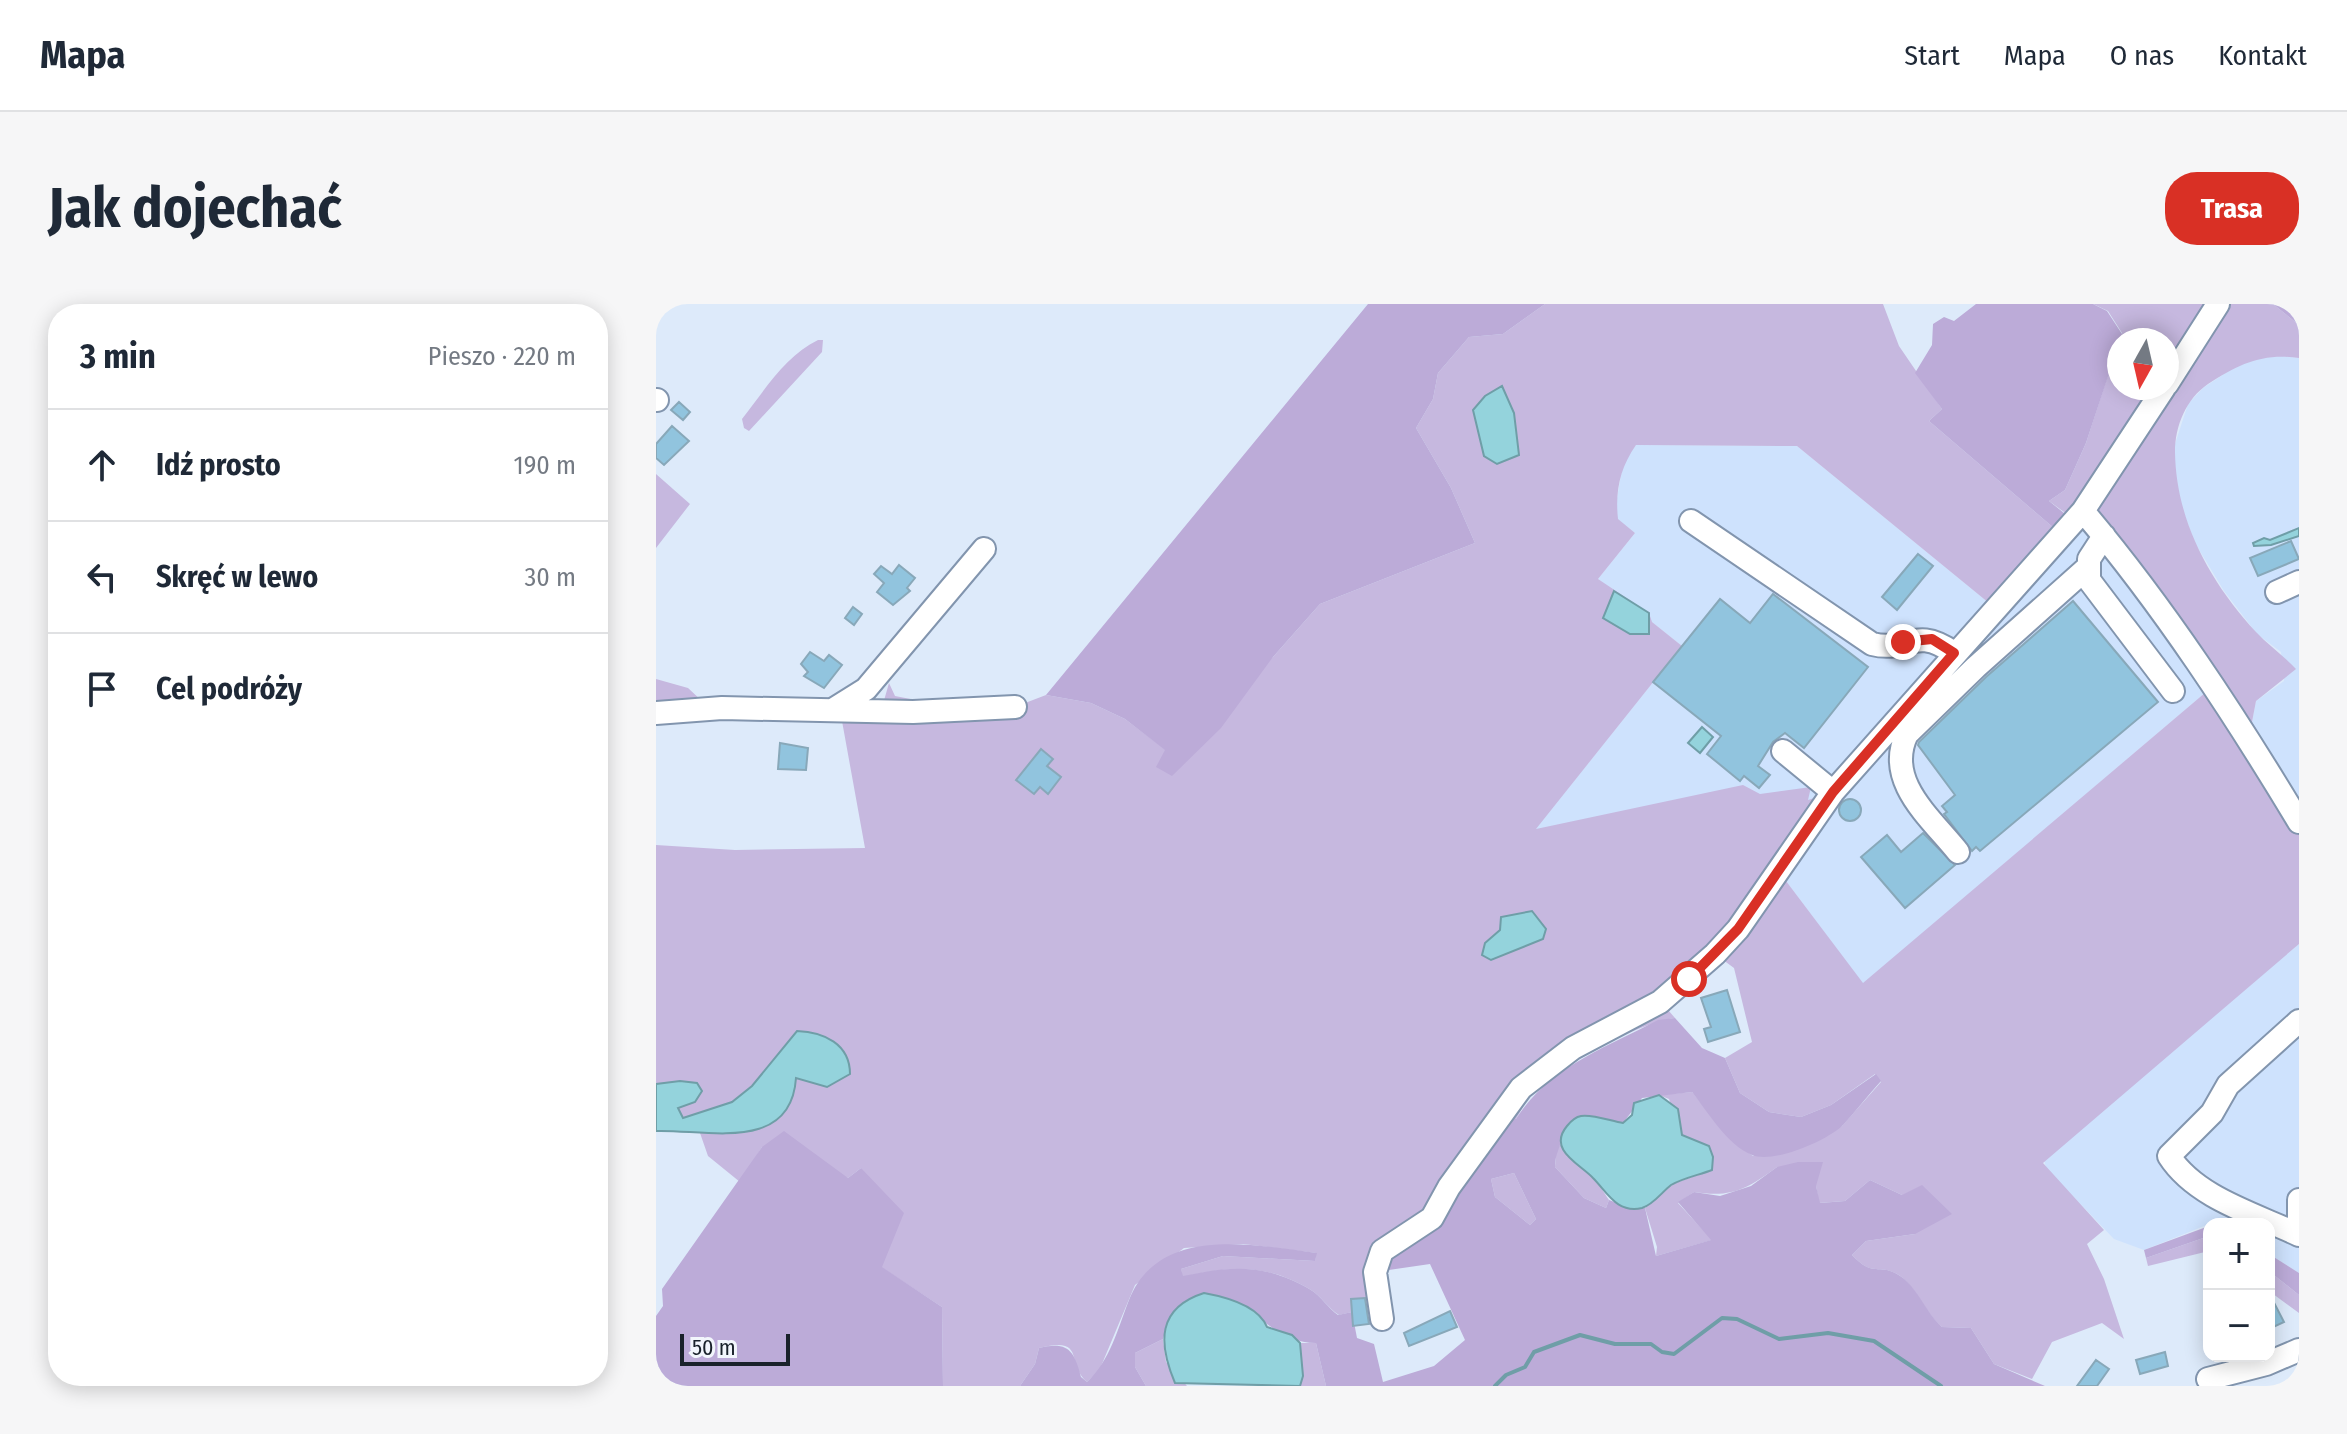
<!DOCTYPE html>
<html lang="pl">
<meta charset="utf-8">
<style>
body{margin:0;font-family:"Fira Sans Condensed",sans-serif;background:#f6f6f7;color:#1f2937}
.controls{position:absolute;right:24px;bottom:24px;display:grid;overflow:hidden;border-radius:16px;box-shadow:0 4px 20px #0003}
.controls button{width:72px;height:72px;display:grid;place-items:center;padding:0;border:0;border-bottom:2px solid #e0e1e3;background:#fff;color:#1f2937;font:40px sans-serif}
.compass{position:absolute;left:1451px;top:24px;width:72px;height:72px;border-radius:50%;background:#fff;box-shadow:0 4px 20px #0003;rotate:188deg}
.scale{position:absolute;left:24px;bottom:20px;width:110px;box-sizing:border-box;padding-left:8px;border:4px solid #1a222b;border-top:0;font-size:22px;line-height:28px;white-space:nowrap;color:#1a222b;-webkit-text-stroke:6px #f2f6fc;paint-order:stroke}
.stop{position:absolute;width:24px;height:24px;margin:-18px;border:6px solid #d93025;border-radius:50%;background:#fff}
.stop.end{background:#d93025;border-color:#fff;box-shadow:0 2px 8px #0008}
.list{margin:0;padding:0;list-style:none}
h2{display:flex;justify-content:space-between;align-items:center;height:104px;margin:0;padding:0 32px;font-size:34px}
h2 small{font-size:26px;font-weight:400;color:#747a83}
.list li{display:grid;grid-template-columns:52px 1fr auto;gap:24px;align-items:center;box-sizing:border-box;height:112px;padding:0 32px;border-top:2px solid #e0e1e3}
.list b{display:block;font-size:30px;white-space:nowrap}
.list em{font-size:26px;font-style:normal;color:#747a83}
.icon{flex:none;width:44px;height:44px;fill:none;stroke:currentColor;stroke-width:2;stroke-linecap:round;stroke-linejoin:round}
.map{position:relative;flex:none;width:1643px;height:1082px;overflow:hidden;border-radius:32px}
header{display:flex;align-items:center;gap:48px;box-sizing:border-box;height:112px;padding:0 40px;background:#fff;border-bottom:2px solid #e0e1e3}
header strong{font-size:38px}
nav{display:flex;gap:44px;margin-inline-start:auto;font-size:28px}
.intro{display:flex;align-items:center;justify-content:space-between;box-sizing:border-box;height:192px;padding:0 48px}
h1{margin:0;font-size:56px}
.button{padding:20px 36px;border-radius:32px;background:#d93025;color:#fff;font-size:28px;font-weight:700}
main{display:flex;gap:48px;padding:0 48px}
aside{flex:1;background:#fff;border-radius:32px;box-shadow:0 4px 20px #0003}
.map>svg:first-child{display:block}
.built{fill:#cee2fd}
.green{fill:#c6b8df}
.forest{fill:#bcabd8;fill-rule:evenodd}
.water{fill:#94d3dc;stroke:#6f9ea7;stroke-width:2}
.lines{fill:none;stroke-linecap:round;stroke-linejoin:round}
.stream{stroke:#6f9ea7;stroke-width:4}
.building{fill:#91c4de;stroke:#88a8b9;stroke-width:2}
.minor-casing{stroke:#8295ae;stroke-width:26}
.minor{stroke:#fff;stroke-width:22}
.route{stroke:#d93025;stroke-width:10}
</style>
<header>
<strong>Mapa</strong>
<nav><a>Start</a><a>Mapa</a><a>O nas</a><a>Kontakt</a></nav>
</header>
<div class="intro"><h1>Jak dojechać</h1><a class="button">Trasa</a></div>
<main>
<aside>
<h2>3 min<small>Pieszo · 220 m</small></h2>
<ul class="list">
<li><svg class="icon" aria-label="ahead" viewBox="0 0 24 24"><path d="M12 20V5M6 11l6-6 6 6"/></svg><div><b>Idź prosto</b></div><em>190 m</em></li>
<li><svg class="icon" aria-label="left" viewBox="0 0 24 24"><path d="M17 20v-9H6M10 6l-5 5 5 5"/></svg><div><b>Skręć w lewo</b></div><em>30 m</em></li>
<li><svg class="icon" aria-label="arrive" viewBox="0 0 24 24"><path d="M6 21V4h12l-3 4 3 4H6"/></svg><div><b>Cel podróży</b></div></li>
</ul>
</aside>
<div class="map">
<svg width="1643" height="1082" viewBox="0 0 1643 1082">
<rect width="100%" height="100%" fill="#ddeafa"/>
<path class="built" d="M1626 52 1643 54V497L1596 418 1600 397 1628 377 1625 348 1601 330 1568 287 1539 239 1524 199 1519 174V140L1532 100 1547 84 1577 64 1603 53Z
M980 141 1141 142 1339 304 1427 207 1550 388 1207 680 1127 573 1154 484 879 526 1026 342 942 275 979 229 961 215 960 200 967 159Z
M1643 640V969L1613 950V920H1553L1488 946 1458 935 1390 864 1388 855Z"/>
<path class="green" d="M889 0H1227L1243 42 1286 105 1273 117 1406 231 1339 304 1141 142 980 141C964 164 959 187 962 215L979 229 942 275 993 309 996 318 1026 342 880 525 1087 481 1104 490 1155 483 1152 496 1177 488 1127 573 1207 679 1550 388 1461 247 1393 197 1409 186 1430 139 1463 37V84H1511V36H1464L1466 29 1452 7 1437 0H1617L1643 21V54C1606 49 1583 60 1552 80 1530 95 1519 122 1519 148 1520 217 1554 278 1600 328 1612 341 1627 351 1640 365L1600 397 1596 418 1643 497V640L1387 859 1448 926 1431 940 1448 975 1468 1035 1446 1019 1396 1038 1376 1075 1338 1060 1315 1024 1286 1023C1269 1009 1259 980 1241 970 1220 959 1218 974 1196 951L1210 937 1259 930 1246 891 1214 876 1189 897 1163 899 1160 882 1121 863C1091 885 1076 894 1038 888L1022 899 1056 936 1000 952 1001 943 989 904 1017 880 1055 866 1044 838 1025 831 1013 795 1003 791 1036 788 1076 836 1097 852 1186 822 1225 778 1219 770 1175 801 1145 813 1113 808 1084 789 1069 754 1096 738 1078 664 1059 650 1005 698 1019 714C983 718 903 763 877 789 870 796 865 807 860 815L719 968 708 971 711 994 695 995 696 1008 683 1011C672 1004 665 992 655 986 609 959 576 962 526 973L525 965 567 952 659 957 660 949 587 940 528 944 479 981 443 1067 431 1078C409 1059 431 1032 383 1044L379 1060 364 1082H287L286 1003 225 963 205 864 192 874 106 843 84 878 52 852 44 829 0 827V541L79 546 209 544 184 406 225 407 233 379 239 392 270 398 359 403 390 391 435 399 469 415 510 446 617 353 664 300 819 239 795 184 760 124 777 95 782 69 813 33 847 30Z
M162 36H167L166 48 93 127 88 124 86 115C108 87 130 51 162 36Z
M0 170 34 200 0 244Z
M0 375 32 384 47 398 0 409Z
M905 840C914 860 924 861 937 873 943 879 948 889 953 896L950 904 928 894 899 863 900 846Z
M858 869 880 915 874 921 839 893 835 875Z
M1553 932V947L1492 962 1490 954Z
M1613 967 1643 991V1009L1613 987Z
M507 1035 510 1058 531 1082H490L479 1063V1049Z
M644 1039H660L670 1082H644L647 1072Z"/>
<path class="forest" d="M712 0H889L847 30 813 33 782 69 777 95 760 124 795 184 819 239 664 300 617 353 565 424 516 472 500 463 509 446 469 415 435 399 390 391Z
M1320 0H1437L1451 7 1466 30 1430 139 1409 186 1393 197 1418 217 1406 231 1273 117 1286 105 1259 69 1276 41 1277 20 1288 13 1298 17Z
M1617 0H1643V21Z
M1019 714 1046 744 1069 754 1084 789 1113 808 1145 813 1175 801 1220 770 1225 777C1212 791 1201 806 1188 820 1173 836 1118 860 1096 851 1071 841 1052 808 1036 788L986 794 967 819C935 813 917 801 905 838 902 848 899 852 899 863L928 894 950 904 953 896 975 904H989L1000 952 1055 936 1022 898 1038 888 1064 892 1095 882 1121 863 1142 858H1167L1160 882 1164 899 1189 897 1214 876 1246 891 1266 881 1296 910 1259 930 1210 937 1196 951C1218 974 1221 959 1241 970 1261 981 1269 1008 1286 1023L1315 1024 1338 1060 1389 1082H670L660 1039C625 1039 603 1010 572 994L513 1015 507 1035 479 1049V1063L490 1082H364L379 1060 383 1044C412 1037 418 1046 425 1073L431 1078C454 1057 462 1024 473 996 503 920 598 941 661 949L659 957 567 952 525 965 527 972C576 962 609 959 655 986 665 992 672 1004 682 1011L696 1008 701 1034 718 1040 727 1078 778 1062 809 1036 774 960 719 968 843 811 860 815C893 763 949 744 1002 716ZM858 869 880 915 874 921 839 893 835 875Z
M128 827 192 874 205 864 248 909 226 963 286 1003 287 1082H0V1012L7 1002 6 985 106 843Z
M1553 922V932L1490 954 1488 946Z
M1613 950 1643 969V991L1613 967Z"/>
<path class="water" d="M846 82 858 109 863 151 841 160 828 152 817 106 829 92Z
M1643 224V232L1615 241 1598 242 1597 239 1608 234 1614 236Z
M958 287 993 309V330H974L947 314Z
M1046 423 1057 433 1044 449 1032 439Z
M876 607 890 625 887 635 835 656 826 651 829 639 844 626 845 613Z
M141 727C168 728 194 740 194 770L171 783 140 774C135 850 49 825 0 827V780L24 777 41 779 46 787 39 798 22 804 27 814 76 798 96 782Z
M1003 791 1022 805 1026 831 1053 842 1057 853 1056 866C1043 871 1027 874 1015 881 1006 888 997 901 986 904 961 910 951 888 937 874 924 860 891 846 911 822 915 817 919 813 925 812 936 810 955 817 967 819L976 811 978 799Z
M548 989C570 993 602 1001 611 1023L636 1031 644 1039 647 1072 644 1082 519 1079C502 1039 501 1004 548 989Z"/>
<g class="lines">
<path class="stream" d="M839 1082 850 1071 869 1063 878 1048 924 1031 959 1040H995L1006 1048 1018 1050 1066 1014 1081 1015 1123 1035 1172 1029 1218 1037 1285 1082
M1629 1082 1643 1077"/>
</g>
<path class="building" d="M23 98 34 108 27 116 15 106Z
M16 122 33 137 8 161 0 154V140Z
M1635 237 1643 255 1602 272 1594 254Z
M1262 250 1277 262 1241 306 1226 293Z
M243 261 259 274 251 284 254 287 237 301 221 288 228 279 218 270 225 262 236 270Z
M1117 290 1212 363 1148 444 1129 429 1117 438 1102 462 1114 471 1103 484 1088 472 1084 477 1051 450 1065 432 997 378 1064 295 1094 319Z
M1417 297 1502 398 1324 547 1320 543 1316 547 1288 510 1291 508 1286 502 1299 491 1262 441 1263 438 1330 373Z
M197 303 206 310 198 321 189 314Z
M154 348 168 357 173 351 186 361 168 384 148 372 152 368 145 360Z
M124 439 152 444 150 466 122 465Z
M385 445 397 455 391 462 405 473 392 490 384 483 378 490 360 476Z
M1183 506a11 11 0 1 1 22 0a11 11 0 1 1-22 0Z
M1267 529 1299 561 1249 604 1205 553 1231 531 1245 548Z
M1071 686 1084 728 1052 738 1048 725 1055 723 1045 694Z
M1613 989 1628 1018 1613 1025Z
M709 994 713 1020 697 1022 695 995Z
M794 1007 801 1023 753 1042 748 1029Z
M1509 1048 1512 1062 1484 1070 1480 1056Z
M1440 1056 1453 1065 1441 1082H1421Z"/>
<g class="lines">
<defs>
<path id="minor" d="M1511 80 1562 0
M0 96H1
M1427 207 1508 84
M1035 217 1216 340C1252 349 1258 321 1298 349
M1448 232 1433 255V276L1517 387
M1621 288 1643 278
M178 405 210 385 328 245
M0 409 66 404 257 408 359 403
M1127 447 1177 488
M1302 548C1275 514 1228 477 1251 430L1320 363 1431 264
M1643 717 1572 781 1556 809 1513 852C1540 894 1599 910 1643 931
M1643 896V916
M726 1015 719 968 726 947 776 914 793 883 865 784 917 744 1004 698 1059 650 1082 625 1177 488 1427 207C1508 303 1578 410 1643 518
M1552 1075 1610 1060 1643 1046"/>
</defs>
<use href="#minor" class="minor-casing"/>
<use href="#minor" class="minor"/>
</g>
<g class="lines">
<path class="route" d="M1033 675 1082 625 1177 488 1298 349 1276 335 1247 338"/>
</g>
</svg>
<div class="controls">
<button>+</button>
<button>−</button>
</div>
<svg class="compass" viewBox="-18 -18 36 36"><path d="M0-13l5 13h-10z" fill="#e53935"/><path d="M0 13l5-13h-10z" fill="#747a83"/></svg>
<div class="scale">50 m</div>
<div class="stop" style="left:1033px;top:675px"></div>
<div class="stop end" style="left:1247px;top:338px"></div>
</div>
</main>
